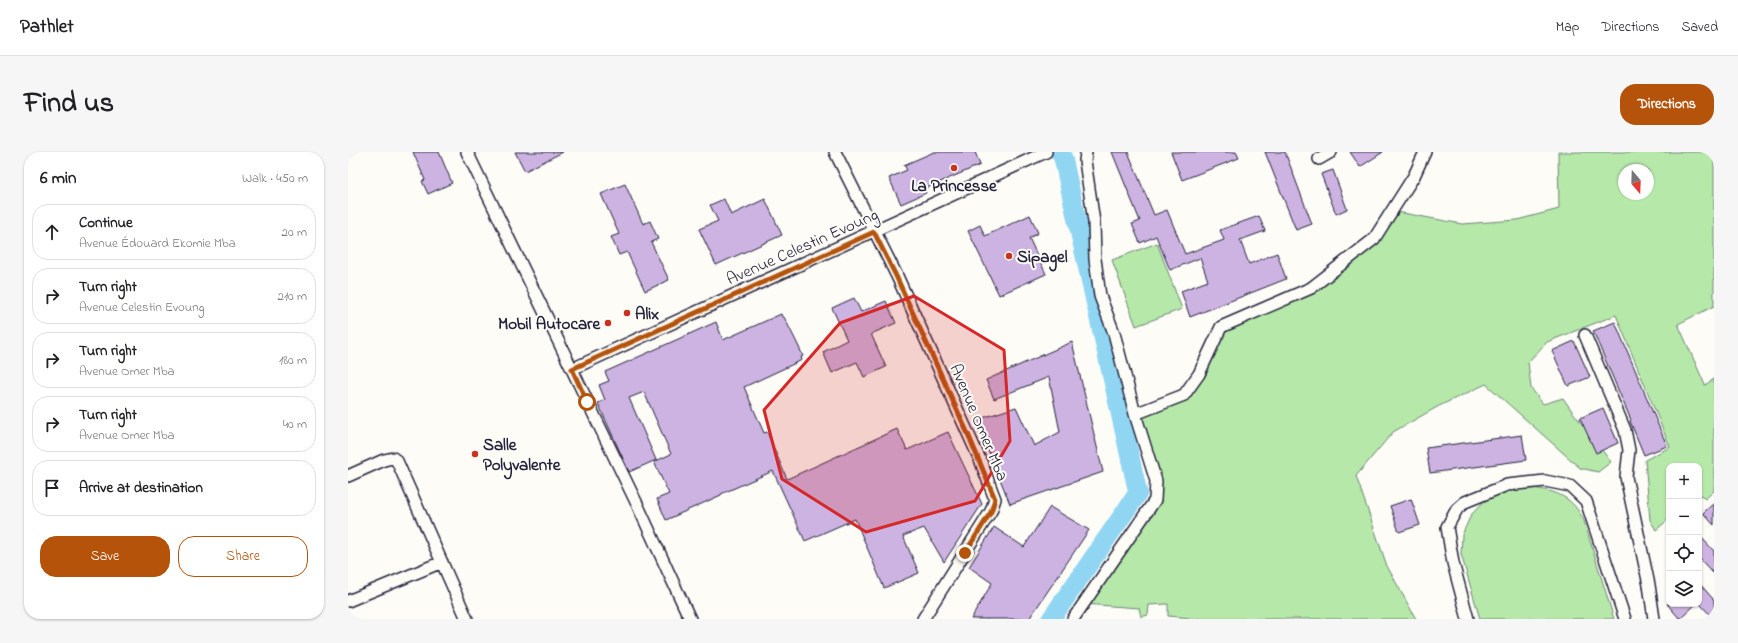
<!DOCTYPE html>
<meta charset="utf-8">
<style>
body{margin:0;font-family:"Indie Flower",sans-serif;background:#f6f6f6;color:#202124}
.controls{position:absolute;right:12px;bottom:12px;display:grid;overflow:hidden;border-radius:8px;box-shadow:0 1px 3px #0004}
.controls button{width:36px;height:36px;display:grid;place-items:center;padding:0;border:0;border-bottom:1px solid #e0e0e0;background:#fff;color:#202124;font:20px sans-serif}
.compass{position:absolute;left:1270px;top:12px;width:36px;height:36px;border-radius:50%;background:#fff;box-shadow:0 1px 3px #0004;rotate:161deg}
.stop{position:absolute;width:12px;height:12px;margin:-9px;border:3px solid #b45309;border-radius:50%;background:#fff}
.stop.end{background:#b45309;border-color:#fff;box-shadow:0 1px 4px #0008}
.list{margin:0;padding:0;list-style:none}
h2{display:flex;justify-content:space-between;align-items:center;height:52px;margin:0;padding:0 16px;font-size:17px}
h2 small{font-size:13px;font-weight:400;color:#757577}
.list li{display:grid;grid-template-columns:26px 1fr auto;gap:12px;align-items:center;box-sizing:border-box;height:56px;margin:0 8px 8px;padding:0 8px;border:1px solid #e0e0e0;border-radius:16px}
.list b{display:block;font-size:15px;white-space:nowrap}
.list p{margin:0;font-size:13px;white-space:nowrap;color:#757577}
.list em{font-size:13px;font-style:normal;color:#757577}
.actions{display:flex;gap:8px;padding:12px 16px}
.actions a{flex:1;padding:9px 0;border:1px solid #b45309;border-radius:16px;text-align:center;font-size:14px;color:#b45309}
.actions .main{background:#b45309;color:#fff}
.icon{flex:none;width:22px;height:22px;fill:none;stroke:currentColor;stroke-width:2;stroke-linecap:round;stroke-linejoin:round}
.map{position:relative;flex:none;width:1366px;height:467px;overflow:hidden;border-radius:16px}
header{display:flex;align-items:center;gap:24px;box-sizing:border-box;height:56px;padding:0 20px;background:#fff;border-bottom:1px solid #e0e0e0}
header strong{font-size:19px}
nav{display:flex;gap:22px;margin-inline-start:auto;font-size:14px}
.intro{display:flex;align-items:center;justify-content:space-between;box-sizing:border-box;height:96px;padding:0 24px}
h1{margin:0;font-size:28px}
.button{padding:10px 18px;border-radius:16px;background:#b45309;color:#fff;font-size:14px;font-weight:700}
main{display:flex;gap:24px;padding:0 24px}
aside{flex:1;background:#fff;border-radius:16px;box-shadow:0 1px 3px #0004}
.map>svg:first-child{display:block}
.green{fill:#b5e8a9;stroke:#6c8572;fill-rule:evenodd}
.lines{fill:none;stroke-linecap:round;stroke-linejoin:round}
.river{stroke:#90d6f2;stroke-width:19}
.building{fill:#cdb3e2;stroke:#22223b}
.minor-casing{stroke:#22223b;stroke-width:14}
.minor{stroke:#fdfcf7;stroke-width:11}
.route{stroke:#b45309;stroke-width:5}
.marked{fill:#d62828;fill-opacity:0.2;stroke:#d62828;stroke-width:3;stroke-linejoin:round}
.poi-dot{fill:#c8321e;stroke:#fdfcf7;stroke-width:1.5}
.labels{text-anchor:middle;stroke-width:4;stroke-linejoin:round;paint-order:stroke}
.poi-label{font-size:17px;font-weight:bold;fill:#22223b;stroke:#fdfcf7;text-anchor:start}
.street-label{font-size:17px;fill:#22223b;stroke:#fdfcf7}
</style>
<header>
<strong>Pathlet</strong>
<nav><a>Map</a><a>Directions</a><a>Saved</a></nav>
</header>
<div class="intro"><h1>Find us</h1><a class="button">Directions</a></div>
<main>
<aside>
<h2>6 min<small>Walk · 450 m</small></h2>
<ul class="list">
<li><svg class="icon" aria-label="ahead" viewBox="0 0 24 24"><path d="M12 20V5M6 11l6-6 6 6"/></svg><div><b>Continue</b><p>Avenue Édouard Ekomie Mba</p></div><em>20 m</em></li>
<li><svg class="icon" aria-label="right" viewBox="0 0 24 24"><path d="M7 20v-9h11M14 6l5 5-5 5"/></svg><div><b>Turn right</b><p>Avenue Celestin Evoung</p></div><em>210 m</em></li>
<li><svg class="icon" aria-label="right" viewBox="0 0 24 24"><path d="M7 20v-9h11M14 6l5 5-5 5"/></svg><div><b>Turn right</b><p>Avenue Omer Mba</p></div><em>180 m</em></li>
<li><svg class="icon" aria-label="right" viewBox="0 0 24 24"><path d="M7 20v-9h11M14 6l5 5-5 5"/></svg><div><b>Turn right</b><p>Avenue Omer Mba</p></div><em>40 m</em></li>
<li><svg class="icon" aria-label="arrive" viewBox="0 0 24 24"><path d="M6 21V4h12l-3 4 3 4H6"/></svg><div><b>Arrive at destination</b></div></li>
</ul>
<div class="actions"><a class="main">Save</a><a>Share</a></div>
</aside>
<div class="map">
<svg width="1366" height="467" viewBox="0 0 1366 467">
<rect width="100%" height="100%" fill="#fdfcf7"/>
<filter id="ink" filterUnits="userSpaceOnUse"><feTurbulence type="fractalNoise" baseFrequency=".025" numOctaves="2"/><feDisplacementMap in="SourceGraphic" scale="8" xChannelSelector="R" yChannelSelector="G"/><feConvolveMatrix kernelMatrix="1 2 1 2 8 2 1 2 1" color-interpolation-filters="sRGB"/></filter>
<g filter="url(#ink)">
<path class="green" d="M1210 0H1366V154L1330 172 1357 233 1366 227V339L1357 347 1351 341V314H1321V367L1308 378 1302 368 1297 308 1322 295 1268 163 1199 190 1180 210 1183 236 1195 252 1215 246 1224 259 1263 310 1250 320 1232 316 1138 232 1091 254 1045 280 1008 324 1039 414 1068 467H855L820 464V452L801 453 800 463 793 465 791 456 735 452 807 348 787 262 836 243 873 175 963 136 1026 87 1044 59 1114 72 1169 68 1211 57ZM1276 18H1300V42H1276Z
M809 91 834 157 788 174 764 108Z
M1184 336C1209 339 1225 345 1236 369L1266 467H1132L1113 402 1114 383 1123 363 1138 347 1161 338Z"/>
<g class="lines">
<path class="river" d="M703 467 790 341 715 6 712 0"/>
</g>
<path class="building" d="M65 0H91L104 31 80 42 74 29 77 28Z
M167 0H215L177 19Z
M586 0H627L632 13 576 37 578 41 553 52 541 26 559 18 556 13Z
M764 0H780L806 63 819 58 837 102 876 88 872 78 911 64 917 79 892 88 901 112 929 101 938 127 842 165 833 139 860 129 852 106 822 118 808 84 792 91 784 72 792 69Z
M823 0H888L891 6 834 28Z
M917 0H937L964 72 948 78Z
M1002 0H1035L1012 15Z
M985 18 999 57 988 62 973 22Z
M277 32 295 72 302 69 310 87 303 90 321 128 297 139 279 100 271 103 263 85 271 82 253 42Z
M376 47 383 63 417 47 434 83 368 113 351 77 370 69 362 53Z
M682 63 690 81 681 86 698 122 651 143 620 79 632 73 637 84Z
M506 146 513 160 538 149 548 171 523 182 538 215 516 225 509 210 484 221 475 200 499 188 484 156Z
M433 162 434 165H436L449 191 455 204 453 205 454 208 396 235 416 281 419 280 439 327 549 277 559 298 600 280 634 352 596 410 576 376 555 384 571 421 536 436 507 367 457 389 425 319 373 342V343L318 368 309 347 321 342 306 310 323 302 296 240 281 246 308 308 281 320 250 251 257 248 251 233 261 229 257 220 368 170 375 188Z
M1267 170 1319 294 1296 303 1282 269 1283 268 1245 179Z
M1226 189 1242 225 1220 234 1204 199Z
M724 190 755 320 662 352 628 268 668 255 686 294 712 280 701 225 646 247 638 228Z
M1255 256 1270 291 1248 301 1232 266Z
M1174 283 1178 308 1082 321 1078 296Z
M1063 347 1072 373 1051 380 1042 354Z
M1366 351V373L1355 361Z
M702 355 741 378 681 467H623L644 431 621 415 646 375 676 395Z
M1351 383 1366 399V422L1351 406Z
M1351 431 1366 448V467L1351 451Z
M1319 452H1348L1332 467Z"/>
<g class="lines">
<defs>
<path id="minor" d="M119 0 290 354 342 467
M487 0 549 124 633 310 647 347 643 359 575 467
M971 7 983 0
M1237 183 1277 278 1281 298 1278 325 1301 433 1306 467
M224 217 698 0
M787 262 836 243 851 222 873 175 963 136 1026 87 1066 24 1077 0
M0 324 36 308 45 306 49 309 119 467
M0 449 94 410
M725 467 807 348 808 329 787 262 766 181 752 144 747 107 746 70 737 9 738 0
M1120 467 1105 411 1099 375 1109 357 1117 350 1159 333 1197 329 1222 334 1238 349 1277 467"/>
</defs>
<use href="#minor" class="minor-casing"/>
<use href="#minor" class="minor"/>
</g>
</g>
<g class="lines" filter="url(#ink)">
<path class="route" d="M239 250 224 217 526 80 548 124 620 282 647 347 643 360 617 401"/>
</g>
<path class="marked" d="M566 144 656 198 662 289 627 349 518 380 434 327 416 258 492 171Z"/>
<g class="poi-dot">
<circle cx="606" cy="16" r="4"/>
<circle cx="661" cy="104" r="4"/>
<circle cx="279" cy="161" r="4"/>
<circle cx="260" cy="171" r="4"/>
<circle cx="127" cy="302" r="4"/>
</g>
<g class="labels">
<g class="poi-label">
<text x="606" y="39" text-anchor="middle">La Princesse</text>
<text x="669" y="110">Sipagel</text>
<text x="287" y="167">Alix</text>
<text x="252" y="177" text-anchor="end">Mobil Autocare</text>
<text x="135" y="298">Salle<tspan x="135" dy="20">Polyvalente</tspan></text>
</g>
<g class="street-label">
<text transform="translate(454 94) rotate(-24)" y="6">Avenue Celestin Evoung</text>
<text transform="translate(632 270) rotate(67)" y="6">Avenue Omer Mba</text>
</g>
</g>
</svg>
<div class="controls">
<button>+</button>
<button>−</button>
<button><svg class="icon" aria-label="locate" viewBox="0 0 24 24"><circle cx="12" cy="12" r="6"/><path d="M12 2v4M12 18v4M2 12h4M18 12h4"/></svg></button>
<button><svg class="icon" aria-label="layers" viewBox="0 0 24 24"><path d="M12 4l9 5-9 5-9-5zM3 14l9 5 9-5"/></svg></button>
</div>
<svg class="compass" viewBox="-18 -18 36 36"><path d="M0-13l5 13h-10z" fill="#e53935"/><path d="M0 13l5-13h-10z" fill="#757577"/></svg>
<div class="stop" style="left:239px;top:250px"></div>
<div class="stop end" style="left:617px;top:401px"></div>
</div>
</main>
